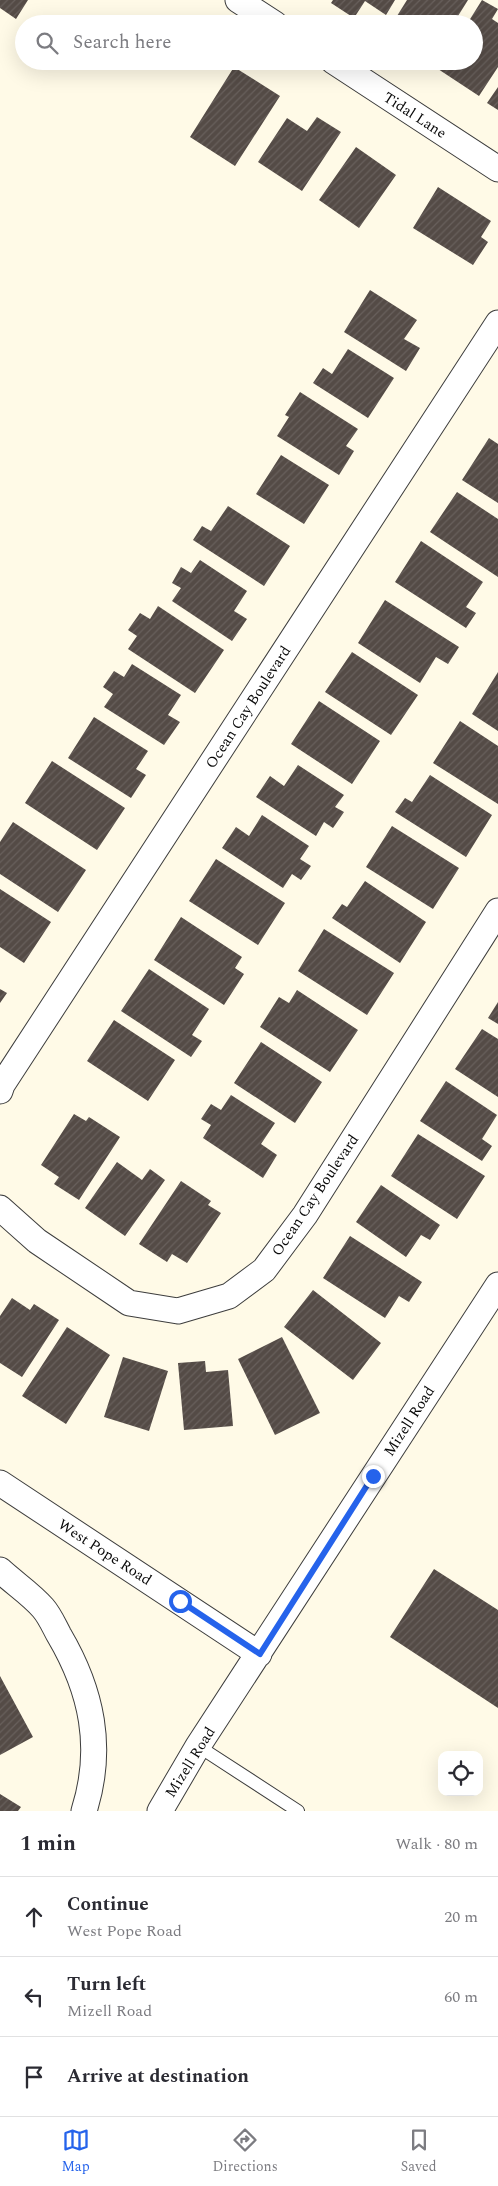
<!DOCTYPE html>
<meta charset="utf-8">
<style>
body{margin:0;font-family:Spectral,serif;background:#f7f7f7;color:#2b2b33}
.controls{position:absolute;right:15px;bottom:15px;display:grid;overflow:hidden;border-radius:10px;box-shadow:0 5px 20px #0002}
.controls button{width:45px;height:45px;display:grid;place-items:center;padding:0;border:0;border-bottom:1px solid #e1e1e2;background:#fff;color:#2b2b33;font:25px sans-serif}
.stop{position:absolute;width:15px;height:15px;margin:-11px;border:4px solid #2563eb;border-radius:50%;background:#fff}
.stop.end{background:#2563eb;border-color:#fff;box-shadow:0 1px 5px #0008}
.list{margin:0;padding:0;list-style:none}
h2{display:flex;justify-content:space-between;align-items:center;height:65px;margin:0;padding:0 20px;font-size:21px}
h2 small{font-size:16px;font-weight:400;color:#7c7c81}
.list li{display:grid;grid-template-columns:32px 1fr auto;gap:15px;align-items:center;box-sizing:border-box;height:80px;padding:0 20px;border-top:1px solid #e1e1e2}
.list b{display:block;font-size:19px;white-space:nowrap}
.list p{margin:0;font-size:16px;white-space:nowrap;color:#7c7c81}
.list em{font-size:16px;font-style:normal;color:#7c7c81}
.icon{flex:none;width:28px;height:28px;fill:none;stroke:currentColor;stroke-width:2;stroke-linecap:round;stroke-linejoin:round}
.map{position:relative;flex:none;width:498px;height:1811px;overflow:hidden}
.search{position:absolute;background:#fff;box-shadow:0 5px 20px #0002;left:15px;right:15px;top:15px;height:55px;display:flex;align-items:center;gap:12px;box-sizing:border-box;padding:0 18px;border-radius:28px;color:#7c7c81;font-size:19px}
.sheet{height:305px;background:#fff}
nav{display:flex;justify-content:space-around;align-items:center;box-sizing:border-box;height:70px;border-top:1px solid #e1e1e2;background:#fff;font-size:14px;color:#7c7c81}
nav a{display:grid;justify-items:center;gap:2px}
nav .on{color:#2563eb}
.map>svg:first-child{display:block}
.building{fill:url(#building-hatch)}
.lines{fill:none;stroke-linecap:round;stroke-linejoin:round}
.lane-casing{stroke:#3d3d3d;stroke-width:14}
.street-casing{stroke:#3d3d3d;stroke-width:27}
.lane{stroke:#fff;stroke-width:12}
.street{stroke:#fff;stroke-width:25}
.route{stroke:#2563eb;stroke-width:6}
.labels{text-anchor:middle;stroke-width:5;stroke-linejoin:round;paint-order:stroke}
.street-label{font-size:15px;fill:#0a0a0a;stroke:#fff}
</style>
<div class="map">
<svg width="498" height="1811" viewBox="0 0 498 1811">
<defs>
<pattern id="building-hatch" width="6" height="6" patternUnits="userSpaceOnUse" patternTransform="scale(1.25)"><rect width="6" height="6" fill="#544b46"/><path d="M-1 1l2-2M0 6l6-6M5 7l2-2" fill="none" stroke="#68605c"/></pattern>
</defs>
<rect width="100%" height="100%" fill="#fffae7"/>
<path class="building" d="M0 0H28L16 19 0 8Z
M333 0H395L386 15 365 1 354 18 331 3Z
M407 0H468L453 24H392Z
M482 0 498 9 492 19 498 23V67L479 96 438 69 442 61H474V24H467Z
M234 67 280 96 235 166 190 137Z
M498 87V110L487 103Z
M317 117 341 132 302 191 258 162 287 118 307 131Z
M356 147 396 175 359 228 319 200Z
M438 187 491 221 481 237 488 242 473 265 413 228Z
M370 290 417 320 404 339 420 348 406 371 344 332Z
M348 349 394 378 368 418 313 383 323 368 332 374Z
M300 392 358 429 346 446 354 451 339 475 277 436 289 417 285 415Z
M489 438 498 444V503L462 480Z
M281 455 329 485 304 524 256 494Z
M457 492 498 519V577L430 532Z
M228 506 290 546 264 586 193 540 202 526 211 531Z
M421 541 483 582 466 607 476 613 466 628 395 582Z
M200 560 247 591 234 611 247 619 232 641 172 601 181 588 172 583 181 567 191 573Z
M385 600 459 647 448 664 436 657 420 683 358 643Z
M158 606 224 650 195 693 128 649 137 636 128 630 140 613 150 619Z
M352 652 418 695 391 735 325 692Z
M132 664 181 695 168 715 180 722 164 745 104 707 113 694 103 687 114 671 124 677Z
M498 672V731L472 714Z
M319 701 380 741 352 784 291 744Z
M94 717 148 751 136 769 146 775 131 798 68 758Z
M460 721 498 746V804L433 763Z
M52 761 125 808 97 850 25 803Z
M298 765 344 795 335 807 344 812 333 828 324 822 316 836 256 797 270 776 284 786Z
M430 775 492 815 466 857 395 812 405 798 412 802Z
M262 815 309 846 300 859 311 866 301 880 292 874 283 888 222 848 236 827 249 836Z
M13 822 86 870 58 912 0 874V842Z
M392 826 459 868 433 909 366 867Z
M216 859 285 903 258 945 189 901Z
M365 881 426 922 400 963 332 918 342 904 347 907Z
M0 889 51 922 24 963 0 947Z
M181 917 242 957 235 968 244 974 224 1005 154 960Z
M324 929 394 973 367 1015 298 971Z
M149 969 209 1009 192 1035 202 1041 191 1057 121 1011Z
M0 989 7 993 0 1003Z
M297 990 358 1030 330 1072 260 1027 279 997 289 1003Z
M498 1002V1024L488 1018Z
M114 1020 175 1060 148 1101 87 1061Z
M482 1029 498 1039V1097L455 1069Z
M261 1042 322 1082 295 1123 234 1083Z
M446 1081 497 1115 482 1139 492 1146 482 1161 420 1121Z
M231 1095 275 1123 261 1144 277 1155 263 1178 203 1138 211 1125 201 1119 211 1104 221 1110Z
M74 1114 86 1121 89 1117 120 1137 79 1200 54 1184 59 1177 41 1165Z
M418 1134 485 1176 457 1219 391 1176Z
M117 1162 142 1180 150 1169 165 1180 125 1236 85 1208Z
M181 1181 211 1201 208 1205 221 1213 187 1263 172 1254 167 1262 139 1244Z
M381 1185 440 1225 430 1240 421 1235 406 1257 356 1222Z
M350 1236 422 1282 409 1302 399 1296 385 1318 323 1278Z
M313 1290 381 1343 353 1380 284 1327Z
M12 1298 30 1310 34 1304 59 1320 22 1377 0 1363V1316Z
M67 1327 110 1355 66 1424 22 1396Z
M282 1337 320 1413 275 1435 238 1359Z
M123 1357 168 1371 149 1431 104 1417Z
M205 1361 206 1372 228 1370 233 1426 184 1430 178 1363Z
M434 1569 498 1610V1708L390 1637Z
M0 1676 33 1737 0 1755Z
M0 1794 21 1807 18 1811H0Z"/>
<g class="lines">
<defs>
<path id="lane" d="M198 1746 298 1811"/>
<path id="street" d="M238 0 275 24
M333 61 498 169
M0 1091 2 1085 498 323
M0 1208 37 1241 129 1303 178 1311 229 1296 264 1270 305 1215 498 911
M0 1483 259 1654
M0 1570C14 1583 31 1594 43 1608 50 1616 54 1626 59 1635 92 1691 104 1748 84 1811
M160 1811 198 1746 498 1285"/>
</defs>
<use href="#lane" class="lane-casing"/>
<use href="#street" class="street-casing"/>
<use href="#lane" class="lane"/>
<use href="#street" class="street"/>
</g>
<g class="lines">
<path class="route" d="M180 1601 260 1654 373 1476"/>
</g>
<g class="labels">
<g class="street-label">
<text transform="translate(415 115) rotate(33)" y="5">Tidal Lane</text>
<text transform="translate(248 707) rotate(-57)" y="5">Ocean Cay Boulevard</text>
<text transform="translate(315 1195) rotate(-56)" y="5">Ocean Cay Boulevard</text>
<text transform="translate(409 1421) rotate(-57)" y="5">Mizell Road</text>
<text transform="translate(105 1552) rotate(33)" y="5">West Pope Road</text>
<text transform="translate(190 1762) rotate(-58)" y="5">Mizell Road</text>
</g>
</g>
</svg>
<div class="controls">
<button><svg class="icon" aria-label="locate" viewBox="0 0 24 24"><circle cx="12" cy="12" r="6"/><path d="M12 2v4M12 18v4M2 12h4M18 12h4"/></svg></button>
</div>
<div class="stop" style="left:180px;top:1601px"></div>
<div class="stop end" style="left:373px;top:1476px"></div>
<div class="search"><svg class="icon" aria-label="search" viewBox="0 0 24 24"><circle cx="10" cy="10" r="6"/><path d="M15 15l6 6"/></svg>Search here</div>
</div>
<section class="sheet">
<h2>1 min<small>Walk · 80 m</small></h2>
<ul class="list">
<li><svg class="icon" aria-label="ahead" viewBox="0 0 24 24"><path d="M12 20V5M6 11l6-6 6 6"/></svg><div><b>Continue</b><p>West Pope Road</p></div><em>20 m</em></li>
<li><svg class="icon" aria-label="left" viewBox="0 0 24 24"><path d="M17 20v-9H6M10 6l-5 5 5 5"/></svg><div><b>Turn left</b><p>Mizell Road</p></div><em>60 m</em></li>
<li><svg class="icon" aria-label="arrive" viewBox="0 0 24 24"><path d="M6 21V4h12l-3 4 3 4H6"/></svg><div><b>Arrive at destination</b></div></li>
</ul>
</section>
<nav>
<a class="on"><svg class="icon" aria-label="map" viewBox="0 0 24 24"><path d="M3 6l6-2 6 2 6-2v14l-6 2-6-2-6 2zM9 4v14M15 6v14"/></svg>Map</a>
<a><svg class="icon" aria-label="directions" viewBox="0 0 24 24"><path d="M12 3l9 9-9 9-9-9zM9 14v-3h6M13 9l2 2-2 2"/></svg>Directions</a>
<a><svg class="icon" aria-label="saved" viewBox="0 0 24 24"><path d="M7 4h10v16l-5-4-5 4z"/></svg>Saved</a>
</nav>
